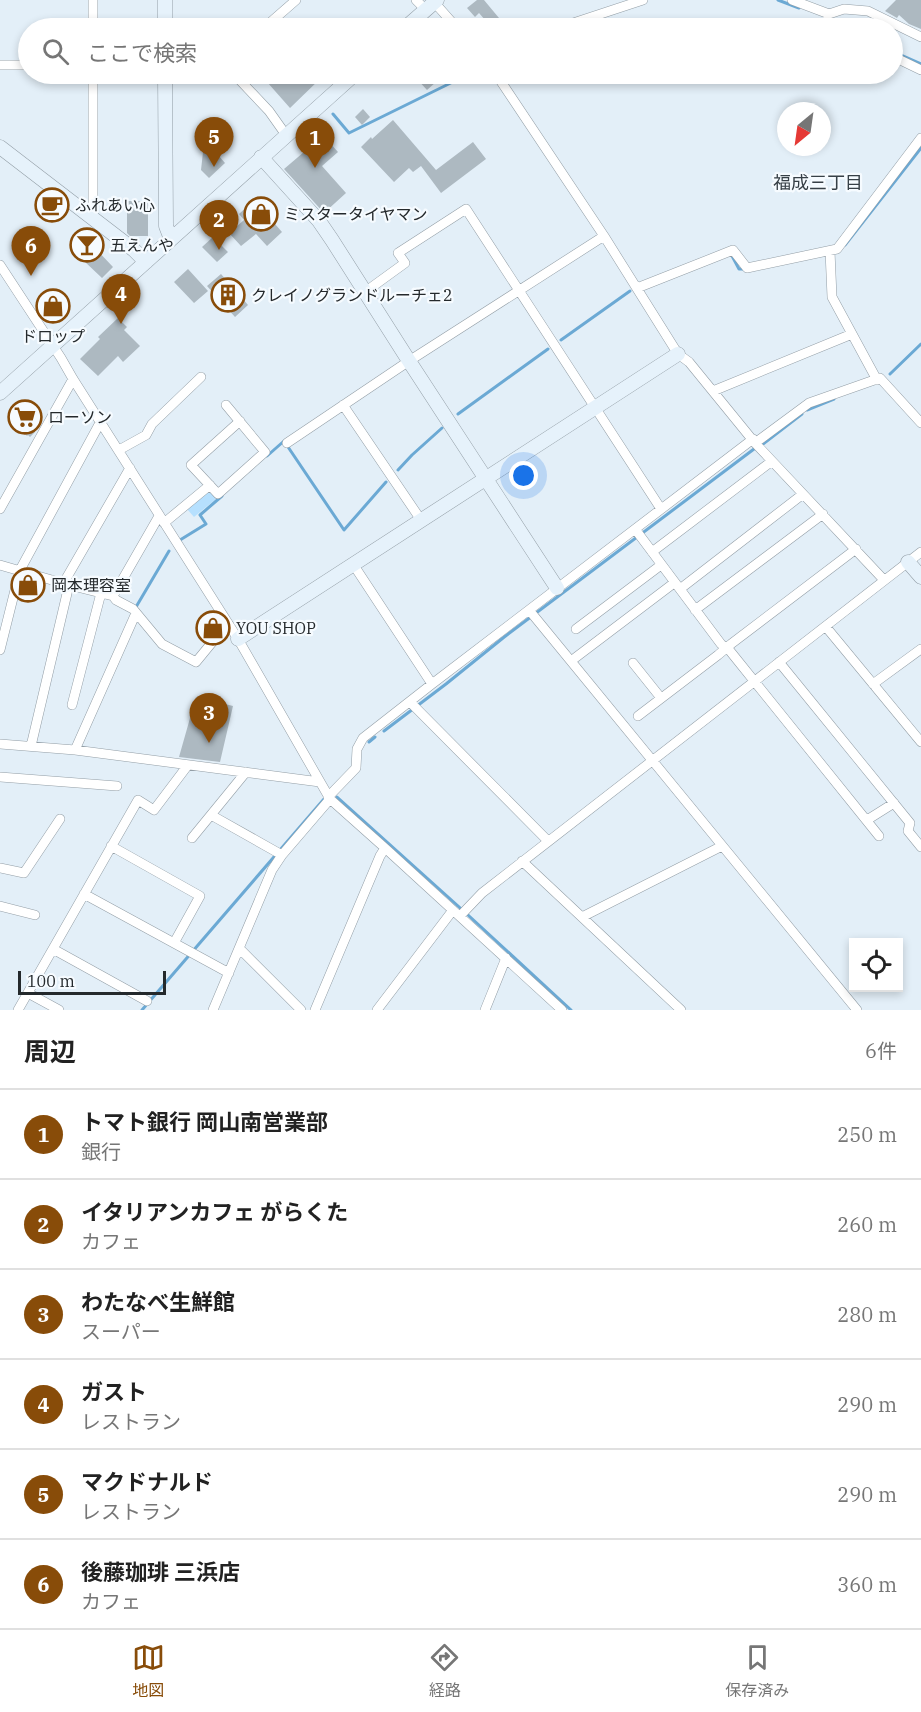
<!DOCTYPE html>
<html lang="ja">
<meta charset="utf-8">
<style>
body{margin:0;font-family:"IBM Plex Serif","Noto Sans JP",serif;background:#f2f2f2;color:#222}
.controls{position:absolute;right:18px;bottom:18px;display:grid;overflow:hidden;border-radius:0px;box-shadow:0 3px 9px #0003}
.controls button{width:54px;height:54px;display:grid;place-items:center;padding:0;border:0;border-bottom:2px solid #e0e0e0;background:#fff;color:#222;font:30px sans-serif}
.compass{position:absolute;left:777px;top:102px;width:54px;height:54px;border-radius:50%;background:#fff;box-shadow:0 3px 9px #0003;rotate:209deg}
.scale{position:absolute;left:18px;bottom:15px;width:148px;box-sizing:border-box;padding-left:6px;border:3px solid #24292c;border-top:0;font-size:16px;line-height:21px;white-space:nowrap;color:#24292c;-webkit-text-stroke:4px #f6fbff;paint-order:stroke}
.you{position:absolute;left:524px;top:476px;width:21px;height:21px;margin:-15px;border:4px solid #fff;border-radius:50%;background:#1a73e8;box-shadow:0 0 0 9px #1a73e833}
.badge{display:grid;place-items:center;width:39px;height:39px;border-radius:50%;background:#884c09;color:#fff;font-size:20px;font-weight:700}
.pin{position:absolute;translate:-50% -50px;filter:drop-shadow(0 2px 3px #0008)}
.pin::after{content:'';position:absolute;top:32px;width:21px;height:18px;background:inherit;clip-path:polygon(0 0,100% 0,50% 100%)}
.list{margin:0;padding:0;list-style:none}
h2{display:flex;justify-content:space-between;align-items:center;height:78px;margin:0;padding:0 24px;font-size:26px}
h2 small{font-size:20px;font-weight:400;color:#767676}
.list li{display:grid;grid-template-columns:39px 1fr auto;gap:18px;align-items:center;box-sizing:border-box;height:90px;padding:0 24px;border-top:2px solid #e0e0e0}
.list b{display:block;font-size:22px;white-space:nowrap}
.list p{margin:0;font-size:20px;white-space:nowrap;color:#767676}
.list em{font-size:20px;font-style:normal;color:#767676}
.icon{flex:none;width:33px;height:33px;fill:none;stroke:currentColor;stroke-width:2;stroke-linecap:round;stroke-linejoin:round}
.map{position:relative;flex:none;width:921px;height:1010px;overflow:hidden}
.search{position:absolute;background:#fff;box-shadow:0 3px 9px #0003;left:18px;right:18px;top:18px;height:66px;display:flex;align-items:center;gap:15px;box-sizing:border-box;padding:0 21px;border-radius:33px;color:#767676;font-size:22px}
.sheet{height:618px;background:#fff}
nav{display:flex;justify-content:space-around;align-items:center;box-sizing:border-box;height:84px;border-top:2px solid #e0e0e0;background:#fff;font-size:16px;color:#767676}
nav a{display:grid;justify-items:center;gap:3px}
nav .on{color:#884c09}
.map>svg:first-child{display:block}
.green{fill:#b6e0fe}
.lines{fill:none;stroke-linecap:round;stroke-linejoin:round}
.stream{stroke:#6ba9d4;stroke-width:3}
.building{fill:#adb9c1}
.street-casing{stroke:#939ea6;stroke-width:10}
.secondary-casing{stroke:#939ea6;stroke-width:15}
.street{stroke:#fff;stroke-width:9}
.secondary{stroke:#e6f2fb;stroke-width:14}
.labels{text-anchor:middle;stroke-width:4.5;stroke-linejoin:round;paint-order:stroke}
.poi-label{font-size:16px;fill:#24292c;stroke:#f6fbff;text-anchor:start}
.neighbourhood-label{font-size:18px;fill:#374047;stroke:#f6fbff}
</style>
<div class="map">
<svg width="921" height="1010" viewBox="0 0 921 1010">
<rect width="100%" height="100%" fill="#e3eff8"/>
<path class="green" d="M209 490 216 499 194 517 187 509Z"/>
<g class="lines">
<path class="stream" d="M778 0 799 8
M892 51 921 64
M333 114 349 133 469 74
M845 245 921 148
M731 254 739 269H745
M561 340 630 291
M890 374 921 344
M807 410 834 399
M458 414 548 349
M763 444 802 414
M267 456 284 441 344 530 386 482
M398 470 412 455 442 428
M180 540 206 524 200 515 222 496
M136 607 169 551
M384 731 446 684 503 638 754 449
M369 742 375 737
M337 797 468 915 571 1010
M142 1010 324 799"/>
</g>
<path class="building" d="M477 0H484L504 24 499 28H492L479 13 475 17 467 8Z
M896 0H921V29L909 24 899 15 897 18 885 11Z
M260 74H317L321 78 290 108Z
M421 74H445L427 90 416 78Z
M363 109 370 117 362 125 355 117Z
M393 120 436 170 473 142 486 159 441 193 421 166 413 172 409 168 394 182 361 147 371 137 372 139Z
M319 131 338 152 322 166 346 193 324 213 284 169 311 146 307 141Z
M207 148H212L225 163 209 178 201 170 203 152Z
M254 200 282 232 267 246 256 234 241 246 229 233 244 220 239 214Z
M127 201H148V236H130L127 233Z
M90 236 98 245 95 248 113 267 102 278 84 261 86 259 77 249Z
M213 237 228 252 217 262 202 247Z
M188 269 208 291 194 303 174 282Z
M221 274 248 305 235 317 207 286Z
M118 318 127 327 124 330 140 346 123 362 118 356 98 376 80 359 100 339 98 337Z
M20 403 35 420 34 421 38 426 34 429 35 432 30 437 28 435 27 436 8 414Z
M196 697 233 706 220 762 179 757Z"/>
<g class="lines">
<defs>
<path id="street" d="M93 0V28
M416 0 426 10
M792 0 829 14 844 9 868 11 921 37
M434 2 457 28
M829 14 827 21 840 28
M264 28 296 0
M558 28 643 0
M892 56 921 70
M0 65H28
M93 74V219
M234 74 269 111 286 135
M496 74 604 236 678 354 689 362 755 443 884 580
M830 251 832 297 877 380
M0 265 61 358 73 379 238 639 330 799 385 848 562 1010
M637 288 733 250 747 268 837 249 921 138
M365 292 405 263 398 253 466 209 661 509
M713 391 852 334
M226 405 265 452 218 494 191 465 240 421
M343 405 421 520
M287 443 409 361 604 236
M755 443 809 403 880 378 921 423
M119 450 146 435 152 424 201 377
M0 509 73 379
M164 523 210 485
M635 529 721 644 730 651 879 836
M652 552 772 461
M353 564 432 684
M0 565 69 585 113 596 159 516
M63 584 130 468
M680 589 803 494
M113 596 116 600 133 609 162 644 196 662 228 623
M529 610 857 1010
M695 610 823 514
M826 627 921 742
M576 629 661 565
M0 650 20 570 101 421
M571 661 674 583
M779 662 910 823 908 831 921 847
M633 663 661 698
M873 684 921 649
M410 702 548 841
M72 705 101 593
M638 716 718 655 731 644 856 549
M0 744 75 750 320 782
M31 746 69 585
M75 750 136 613
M0 777 117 786
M328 797 356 768 357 749 363 738 432 684 753 439
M211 815 282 855
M867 820 894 803
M192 838 246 772
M111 846 200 896 174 943
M522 861 681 1010
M0 868 24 873 60 819
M84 894 229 973
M0 906 35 915
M460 916 482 893 921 552
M582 917 722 846
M53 949 147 1001
M240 949 301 1010
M28 993 59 1010
M18 1010 138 800 154 810 188 765
M213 1010 272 870 282 855 330 799
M315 1010 380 856 385 848
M377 1010 453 910
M485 1010 506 958"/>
<path id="secondary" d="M165 28V0
M405 28 437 0
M165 74 166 226 171 239
M0 147 134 250 146 262
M261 157 319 221 332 240 409 361 557 588
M0 393 355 74
M908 562 921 577
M238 639 678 354"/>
</defs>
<use href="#street" class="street-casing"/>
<use href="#secondary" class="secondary-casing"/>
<use href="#street" class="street"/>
<use href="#secondary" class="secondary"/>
</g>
<defs>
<symbol id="cafe-ring" viewBox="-11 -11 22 22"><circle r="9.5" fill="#f6fbff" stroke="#884c09" stroke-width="1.5"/><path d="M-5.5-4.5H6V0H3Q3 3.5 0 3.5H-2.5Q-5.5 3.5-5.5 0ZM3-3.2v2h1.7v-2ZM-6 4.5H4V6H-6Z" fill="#884c09"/></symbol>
<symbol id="shop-ring" viewBox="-11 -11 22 22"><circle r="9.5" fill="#f6fbff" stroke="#884c09" stroke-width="1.5"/><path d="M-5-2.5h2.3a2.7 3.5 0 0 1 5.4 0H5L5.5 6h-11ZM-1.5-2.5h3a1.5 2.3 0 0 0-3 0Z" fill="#884c09"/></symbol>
<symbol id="bar-ring" viewBox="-11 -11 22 22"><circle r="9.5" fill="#f6fbff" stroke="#884c09" stroke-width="1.5"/><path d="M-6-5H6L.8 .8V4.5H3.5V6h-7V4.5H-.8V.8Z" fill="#884c09"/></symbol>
<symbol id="building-ring" viewBox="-11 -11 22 22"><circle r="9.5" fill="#f6fbff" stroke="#884c09" stroke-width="1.5"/><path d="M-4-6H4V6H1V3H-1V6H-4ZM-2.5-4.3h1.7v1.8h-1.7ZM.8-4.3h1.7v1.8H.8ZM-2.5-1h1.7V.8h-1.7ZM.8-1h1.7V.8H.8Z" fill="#884c09"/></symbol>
<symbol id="supermarket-ring" viewBox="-11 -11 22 22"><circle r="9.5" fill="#f6fbff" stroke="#884c09" stroke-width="1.5"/><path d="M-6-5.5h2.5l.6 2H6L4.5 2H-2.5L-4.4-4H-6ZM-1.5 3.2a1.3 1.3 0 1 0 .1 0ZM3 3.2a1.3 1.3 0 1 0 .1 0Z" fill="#884c09"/></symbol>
</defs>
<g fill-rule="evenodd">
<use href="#cafe-ring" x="33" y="186" width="38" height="38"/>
<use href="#shop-ring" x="242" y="195" width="38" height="38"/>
<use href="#bar-ring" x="68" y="226" width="38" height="38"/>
<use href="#building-ring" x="209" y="276" width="38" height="38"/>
<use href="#shop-ring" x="34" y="287" width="38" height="38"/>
<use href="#supermarket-ring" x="6" y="398" width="38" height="38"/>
<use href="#shop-ring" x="9" y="566" width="38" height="38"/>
<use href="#shop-ring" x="194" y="609" width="38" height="38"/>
</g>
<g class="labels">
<g class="poi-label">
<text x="75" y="211">ふれあい心</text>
<text x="284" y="220">ミスタータイヤマン</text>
<text x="110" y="251">五えんや</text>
<text x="251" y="301">クレイノグランドルーチェ2</text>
<text x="53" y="342" text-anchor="middle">ドロップ</text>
<text x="48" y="423">ローソン</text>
<text x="51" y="591">岡本理容室</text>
<text x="236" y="634">YOU SHOP</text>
</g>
<g class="neighbourhood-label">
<text x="818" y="189">福成三丁目</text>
</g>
</g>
</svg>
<div class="controls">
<button><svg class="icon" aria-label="locate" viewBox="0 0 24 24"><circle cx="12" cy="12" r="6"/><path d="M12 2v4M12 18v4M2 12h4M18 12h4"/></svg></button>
</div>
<svg class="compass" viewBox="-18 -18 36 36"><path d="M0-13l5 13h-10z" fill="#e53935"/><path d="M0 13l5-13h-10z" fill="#767676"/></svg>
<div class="scale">100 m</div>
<div class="you"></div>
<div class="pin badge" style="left:315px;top:168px">1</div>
<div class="pin badge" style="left:219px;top:250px">2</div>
<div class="pin badge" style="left:209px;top:743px">3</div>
<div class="pin badge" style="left:121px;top:324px">4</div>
<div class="pin badge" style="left:214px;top:167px">5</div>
<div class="pin badge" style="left:31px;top:276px">6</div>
<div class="search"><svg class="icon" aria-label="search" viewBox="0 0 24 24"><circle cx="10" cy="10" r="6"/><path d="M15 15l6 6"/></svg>ここで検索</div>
</div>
<section class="sheet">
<h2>周辺<small>6件</small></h2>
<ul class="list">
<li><span class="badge">1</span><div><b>トマト銀行 岡山南営業部</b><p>銀行</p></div><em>250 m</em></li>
<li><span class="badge">2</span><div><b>イタリアンカフェ がらくた</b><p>カフェ</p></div><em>260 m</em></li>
<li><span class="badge">3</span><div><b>わたなべ生鮮館</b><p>スーパー</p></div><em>280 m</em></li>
<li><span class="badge">4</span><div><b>ガスト</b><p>レストラン</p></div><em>290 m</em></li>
<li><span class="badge">5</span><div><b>マクドナルド</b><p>レストラン</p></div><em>290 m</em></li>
<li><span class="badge">6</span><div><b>後藤珈琲 三浜店</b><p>カフェ</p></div><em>360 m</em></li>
</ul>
</section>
<nav>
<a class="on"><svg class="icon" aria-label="map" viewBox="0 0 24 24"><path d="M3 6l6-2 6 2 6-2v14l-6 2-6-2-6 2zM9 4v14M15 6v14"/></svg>地図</a>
<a><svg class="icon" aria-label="directions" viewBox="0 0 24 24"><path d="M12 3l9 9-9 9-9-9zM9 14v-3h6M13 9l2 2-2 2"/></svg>経路</a>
<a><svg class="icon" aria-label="saved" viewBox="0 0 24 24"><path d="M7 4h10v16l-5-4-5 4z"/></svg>保存済み</a>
</nav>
